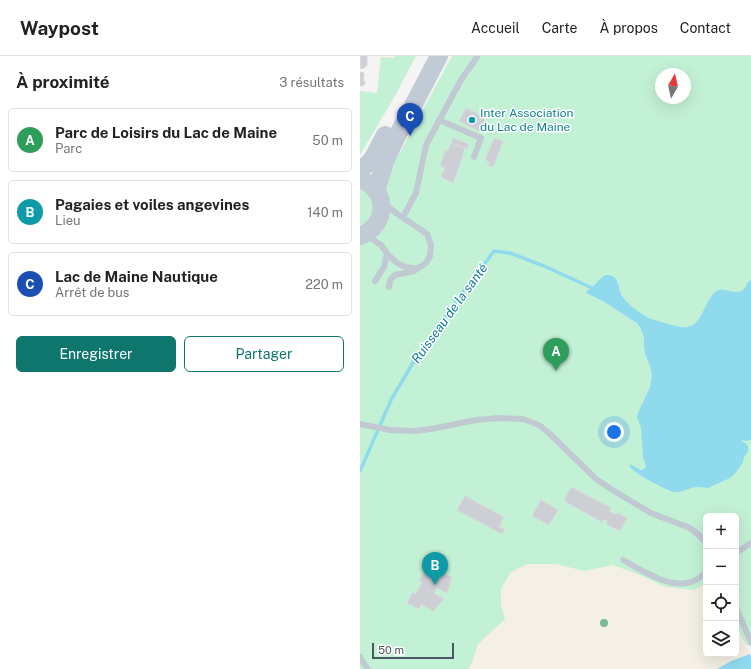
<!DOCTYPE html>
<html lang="fr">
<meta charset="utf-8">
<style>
body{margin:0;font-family:"Public Sans",sans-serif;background:#f2f2f2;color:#222}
.controls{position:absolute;right:12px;bottom:12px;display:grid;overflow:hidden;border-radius:6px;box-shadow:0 4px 16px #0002}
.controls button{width:36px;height:36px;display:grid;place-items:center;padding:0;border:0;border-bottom:1px solid #e0e0e0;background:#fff;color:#222;font:20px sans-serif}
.compass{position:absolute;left:295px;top:12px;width:36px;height:36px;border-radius:50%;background:#fff;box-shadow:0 4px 16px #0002;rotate:9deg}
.scale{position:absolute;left:12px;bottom:10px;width:82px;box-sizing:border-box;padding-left:4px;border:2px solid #4a5661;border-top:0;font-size:11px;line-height:14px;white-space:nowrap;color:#4a5661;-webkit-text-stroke:3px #fff;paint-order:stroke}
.you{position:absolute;left:254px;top:376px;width:14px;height:14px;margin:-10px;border:3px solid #fff;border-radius:50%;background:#1a73e8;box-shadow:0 0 0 6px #1a73e833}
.badge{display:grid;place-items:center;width:26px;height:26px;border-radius:50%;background:#0f766e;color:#fff;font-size:13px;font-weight:700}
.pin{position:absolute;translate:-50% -33px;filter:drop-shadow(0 1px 2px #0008)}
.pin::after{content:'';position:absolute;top:21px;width:14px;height:12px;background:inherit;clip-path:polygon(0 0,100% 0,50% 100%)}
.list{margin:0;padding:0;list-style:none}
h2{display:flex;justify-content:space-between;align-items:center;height:52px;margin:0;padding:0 16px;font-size:17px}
h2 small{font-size:13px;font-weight:400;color:#767676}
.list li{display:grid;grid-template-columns:26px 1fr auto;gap:12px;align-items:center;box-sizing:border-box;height:64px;margin:0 8px 8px;padding:0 8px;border:1px solid #e0e0e0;border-radius:6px}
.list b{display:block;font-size:15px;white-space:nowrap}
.list p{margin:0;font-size:13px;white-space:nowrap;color:#767676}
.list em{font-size:13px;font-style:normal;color:#767676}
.actions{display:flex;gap:8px;padding:12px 16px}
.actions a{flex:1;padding:9px 0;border:1px solid #0f766e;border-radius:6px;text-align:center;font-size:14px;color:#0f766e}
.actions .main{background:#0f766e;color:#fff}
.icon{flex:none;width:22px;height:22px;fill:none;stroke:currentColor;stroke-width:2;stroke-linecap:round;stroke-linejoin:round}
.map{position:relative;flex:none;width:391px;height:613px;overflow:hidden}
header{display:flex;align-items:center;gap:24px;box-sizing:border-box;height:56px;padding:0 20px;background:#fff;border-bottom:1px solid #e0e0e0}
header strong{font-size:19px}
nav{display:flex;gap:22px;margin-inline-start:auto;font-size:14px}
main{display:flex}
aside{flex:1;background:#fff}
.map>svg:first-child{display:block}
.green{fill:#c3f1d5;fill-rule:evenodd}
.sand{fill:#f5f0e5}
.water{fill:#90daee}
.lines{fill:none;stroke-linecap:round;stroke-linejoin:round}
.stream{stroke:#90daee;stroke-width:3.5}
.building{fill:#cdcfd5;stroke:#d7d9de}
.lane{stroke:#c1cad2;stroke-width:6}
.secondary{stroke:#c1cbd6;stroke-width:18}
.tree{fill:#7bb799}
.culture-dot{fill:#0f9aa8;stroke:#fff;stroke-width:1.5}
.labels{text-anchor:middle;stroke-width:3;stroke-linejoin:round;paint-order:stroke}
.culture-label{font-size:12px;fill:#0d838f;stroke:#fff;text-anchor:start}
.water-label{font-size:13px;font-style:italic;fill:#0c7c9b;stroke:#fff}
</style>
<header>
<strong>Waypost</strong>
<nav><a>Accueil</a><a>Carte</a><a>À propos</a><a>Contact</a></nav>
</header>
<main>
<aside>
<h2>À proximité<small>3 résultats</small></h2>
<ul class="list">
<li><span class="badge" style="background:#2e9e5b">A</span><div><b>Parc de Loisirs du Lac de Maine</b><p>Parc</p></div><em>50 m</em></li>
<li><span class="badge" style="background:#0f9aa8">B</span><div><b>Pagaies et voiles angevines</b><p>Lieu</p></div><em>140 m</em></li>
<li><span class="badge" style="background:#1a4fb4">C</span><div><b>Lac de Maine Nautique</b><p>Arrêt de bus</p></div><em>220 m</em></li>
</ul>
<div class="actions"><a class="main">Enregistrer</a><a>Partager</a></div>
</aside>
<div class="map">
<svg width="391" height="613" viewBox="0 0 391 613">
<rect width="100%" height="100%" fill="#f5f3f3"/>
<path class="green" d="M35 0H56L36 38 0 99V35L17 37 21 1 34 2Z
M92 0H391V590L376 586V460H346V579L163 613H0V131L5 133 13 146ZM301 18H325V42H301Z"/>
<path class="sand" d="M168 508H196L224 515 253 509 282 520 305 531 334 534 346 527V598H376V568L390 598 371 605 357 613H108L111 609 118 588 145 563 141 549V533L151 516Z"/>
<path class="water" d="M245 219C249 219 251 219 254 221 260 226 258 234 262 240 268 249 282 259 291 263 298 265 305 267 312 269 316 270 322 272 327 271 341 269 343 251 351 241 361 227 367 237 378 236 386 235 385 227 391 224V384L386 385 383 384 381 385C384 386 387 387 388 391 389 395 387 397 385 400 383 402 384 403 383 406 380 412 375 418 370 422L348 432C344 432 342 431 339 431 331 430 323 437 314 436 306 434 275 418 270 411 270 411 270 409 270 408L281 414 284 413 286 411 283 401 281 372 277 361 278 357 290 331 292 319 290 310 285 298 284 290V282L281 273 277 267 269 262 243 245 228 238 226 236C234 231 238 224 245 219Z
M390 598 391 601V613H357L371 605Z"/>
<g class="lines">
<path class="stream" d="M0 415 31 344 54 305 95 247 134 195 150 197 184 210 232 232"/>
</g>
<path class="building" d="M0 0H7V9L4 12 1 13Z
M0 16 4 17 3 25H5V27L3 30 1 29 0 31Z
M106 52 122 60 121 62 125 64 124 67 125 68 121 76 99 65Z
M93 82 109 88 107 93 91 87Z
M134 82 143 85 133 111 128 110 130 106 125 104Z
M91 87 105 92 102 100H103L93 127 81 121 85 112 80 109 86 94 88 95Z
M211 431 251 452 249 455 257 459 258 457 267 462 260 475 246 468 248 465 244 463 242 466 204 445Z
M105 440 144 461 139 471 145 473 142 478 97 454Z
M181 444 198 454 189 469 172 460Z
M70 504 82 511 80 515 92 521 87 537 77 532 74 537 84 543 73 555 61 548 59 553 47 547 53 536 56 538 62 527 59 525Z"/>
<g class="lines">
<path class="lane" d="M79 64 121 82 114 101
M24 147 36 157 67 178 71 189 70 200 66 207 54 215 35 219 30 224 29 231
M43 161 56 137 66 89 101 24 117 1
M6 179 21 189 27 197 24 211 15 225
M27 197C34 206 43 213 55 212
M0 368 30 374 55 375 71 373 116 364 138 362 163 363 179 369 189 377 236 423 254 435 291 457 322 469C332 471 340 480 346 487
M376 497 391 487
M263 504C281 514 307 531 327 527 334 526 341 521 346 516
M376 552 391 586
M0 601 2 605 8 613"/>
<path class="secondary" d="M0 113 9 107 14 100 25 79
M0 123C29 133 28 170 0 180
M16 135 25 106 35 84 79 0"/>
</g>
<circle class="tree" cx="244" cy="567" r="4"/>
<circle class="culture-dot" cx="112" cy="64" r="4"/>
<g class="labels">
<g class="culture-label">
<text x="120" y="61">Inter Association<tspan x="120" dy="14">du Lac de Maine</tspan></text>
</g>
<g class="water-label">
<text transform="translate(89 257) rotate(-54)" y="5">Ruisseau de la santé</text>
</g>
</g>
</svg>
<div class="controls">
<button>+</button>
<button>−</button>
<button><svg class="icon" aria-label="locate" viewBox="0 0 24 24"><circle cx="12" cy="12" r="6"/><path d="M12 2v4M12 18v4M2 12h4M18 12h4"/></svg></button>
<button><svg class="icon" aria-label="layers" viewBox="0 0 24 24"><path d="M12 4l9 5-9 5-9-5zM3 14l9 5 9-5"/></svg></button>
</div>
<svg class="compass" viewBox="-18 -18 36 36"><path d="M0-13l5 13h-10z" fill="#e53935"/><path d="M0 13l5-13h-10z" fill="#767676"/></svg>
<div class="scale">50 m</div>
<div class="you"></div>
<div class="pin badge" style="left:196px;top:315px;background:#2e9e5b">A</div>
<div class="pin badge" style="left:75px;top:529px;background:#0f9aa8">B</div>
<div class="pin badge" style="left:50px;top:80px;background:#1a4fb4">C</div>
</div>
</main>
